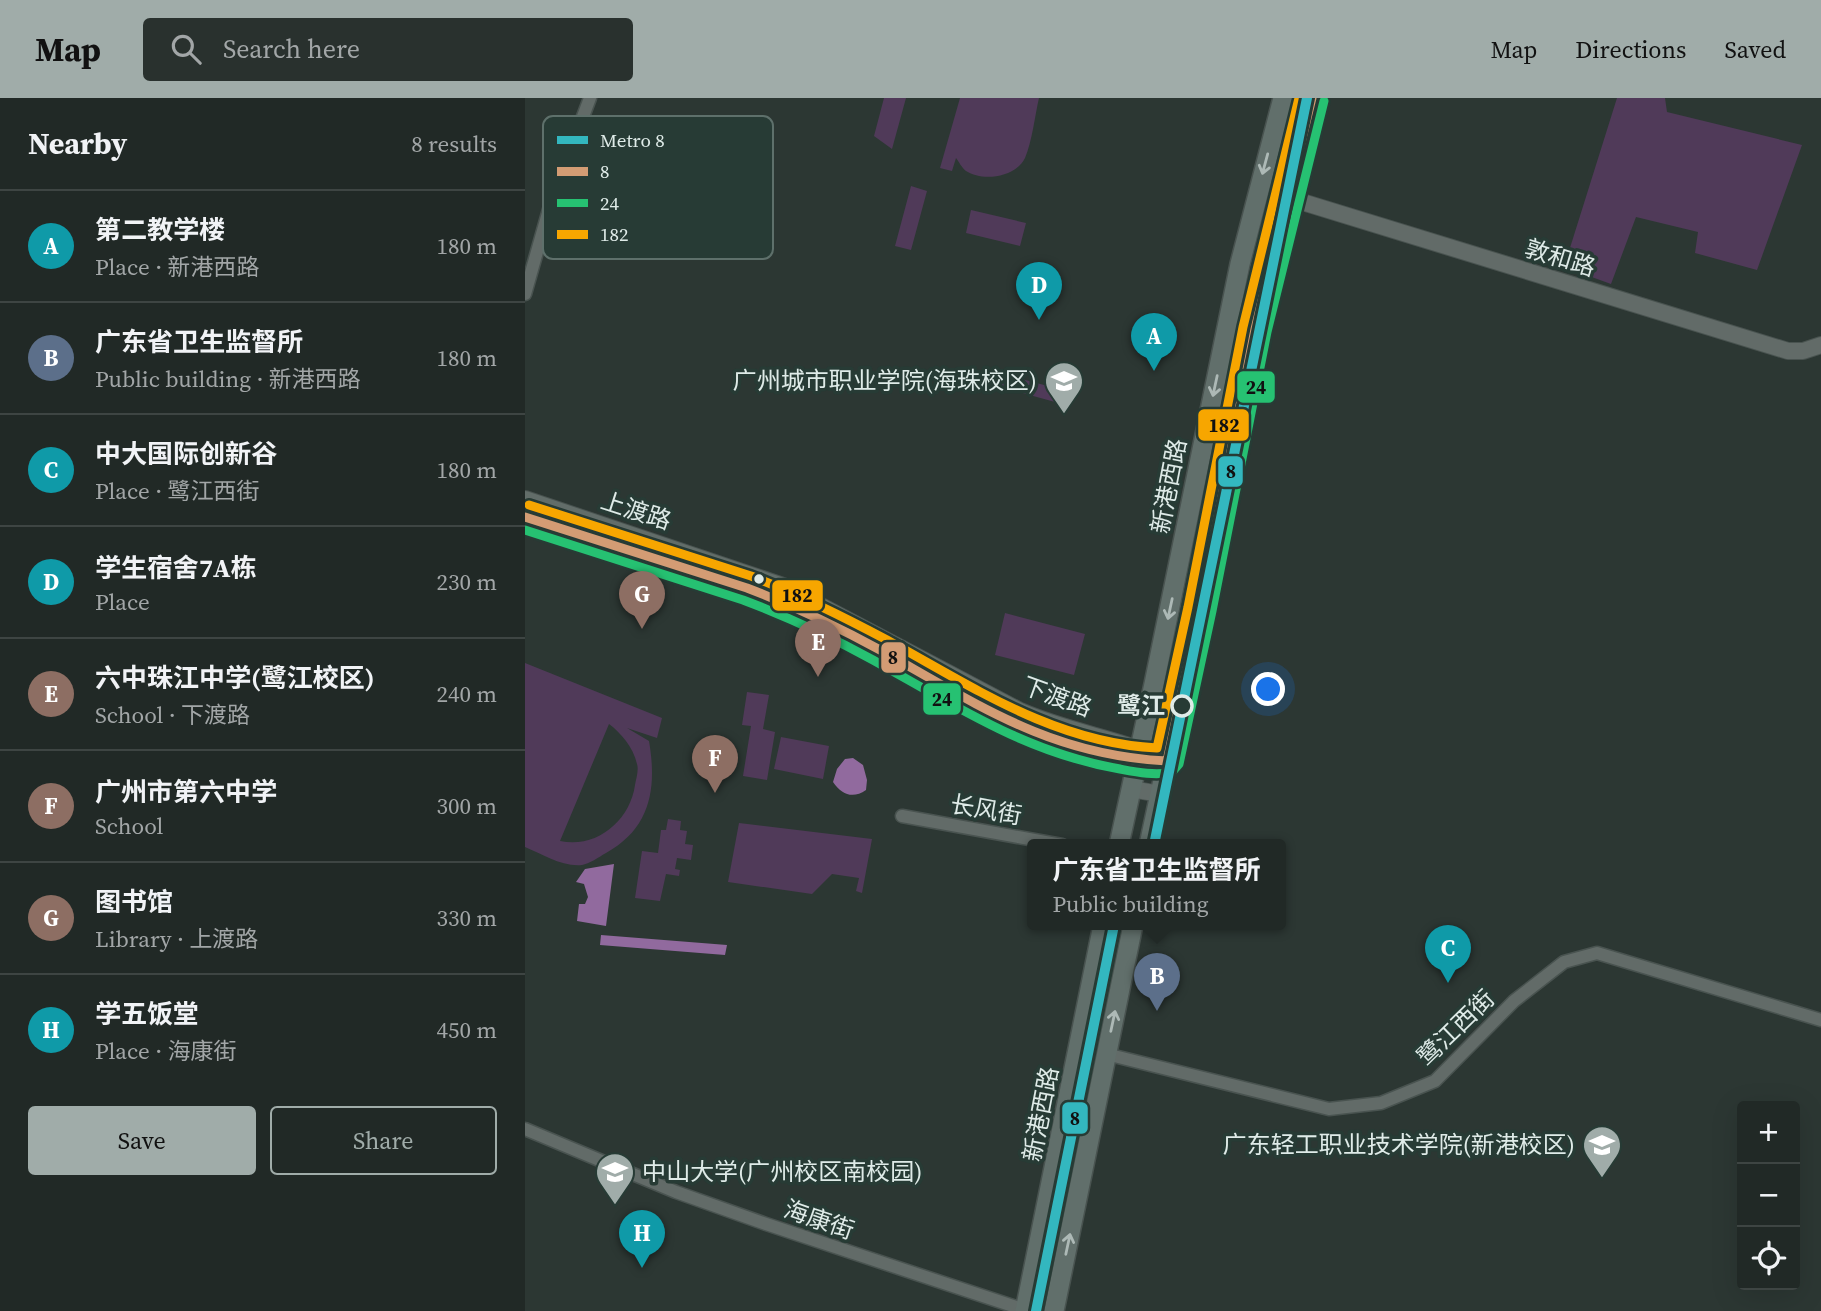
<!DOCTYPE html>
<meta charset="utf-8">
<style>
body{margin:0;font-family:"Source Serif 4","Noto Sans SC",serif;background:#29312e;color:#f1f3f6}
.controls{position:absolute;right:21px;bottom:21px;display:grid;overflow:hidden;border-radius:7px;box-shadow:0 7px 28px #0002}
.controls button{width:63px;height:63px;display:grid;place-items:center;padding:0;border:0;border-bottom:2px solid #3e4543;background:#212926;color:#f1f3f6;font:35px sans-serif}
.you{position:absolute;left:744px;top:592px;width:24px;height:24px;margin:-18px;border:5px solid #fff;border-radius:50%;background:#1a73e8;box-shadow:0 0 0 10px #1a73e833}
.badge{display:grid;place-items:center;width:46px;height:46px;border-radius:50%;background:#a0aca9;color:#fff;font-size:23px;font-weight:700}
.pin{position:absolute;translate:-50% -58px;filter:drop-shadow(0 2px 4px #0008)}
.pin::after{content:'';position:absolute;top:37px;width:24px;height:21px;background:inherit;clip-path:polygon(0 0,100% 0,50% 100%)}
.popup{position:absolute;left:502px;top:741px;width:259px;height:91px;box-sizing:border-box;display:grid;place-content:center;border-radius:7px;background:#212926;filter:drop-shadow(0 2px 5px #0005);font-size:23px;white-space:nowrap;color:#a2a6a7}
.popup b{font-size:26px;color:#f1f3f6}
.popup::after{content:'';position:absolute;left:50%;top:100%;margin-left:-14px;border:14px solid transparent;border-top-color:#212926}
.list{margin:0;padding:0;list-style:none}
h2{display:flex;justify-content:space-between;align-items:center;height:91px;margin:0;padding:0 28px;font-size:30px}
h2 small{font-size:23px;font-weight:400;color:#a2a6a7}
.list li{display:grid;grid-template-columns:46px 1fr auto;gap:21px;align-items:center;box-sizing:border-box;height:112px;padding:0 28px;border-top:2px solid #3e4543}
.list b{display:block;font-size:26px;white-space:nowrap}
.list p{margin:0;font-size:23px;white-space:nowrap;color:#a2a6a7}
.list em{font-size:23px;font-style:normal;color:#a2a6a7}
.actions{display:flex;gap:14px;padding:21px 28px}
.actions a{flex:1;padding:16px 0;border:2px solid #a0aca9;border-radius:7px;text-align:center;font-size:24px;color:#a0aca9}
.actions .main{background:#a0aca9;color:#111}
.icon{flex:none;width:38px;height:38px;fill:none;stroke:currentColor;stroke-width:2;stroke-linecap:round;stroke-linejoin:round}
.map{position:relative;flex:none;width:1296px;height:1213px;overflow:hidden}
header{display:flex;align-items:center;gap:42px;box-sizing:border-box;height:98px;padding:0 35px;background:#a0aca9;color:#111}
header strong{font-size:33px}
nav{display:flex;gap:38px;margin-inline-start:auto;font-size:24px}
.search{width:490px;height:63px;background:#29312e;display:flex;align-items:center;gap:18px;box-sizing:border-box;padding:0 24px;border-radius:7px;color:#a2a6a7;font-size:26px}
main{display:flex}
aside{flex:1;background:#212926}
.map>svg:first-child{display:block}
.green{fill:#503a59;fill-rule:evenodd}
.water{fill:#916a9e}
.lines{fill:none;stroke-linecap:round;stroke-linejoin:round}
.minor-casing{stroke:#495350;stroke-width:15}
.tertiary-casing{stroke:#495350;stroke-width:18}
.secondary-casing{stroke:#495350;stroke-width:20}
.primary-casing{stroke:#495350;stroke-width:22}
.minor{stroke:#626b68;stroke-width:12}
.tertiary{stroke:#626b68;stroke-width:16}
.secondary{stroke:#626d69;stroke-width:18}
.primary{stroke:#616f6b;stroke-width:19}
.bus-1-casing{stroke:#273b35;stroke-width:14}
.bus-2-casing{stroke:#273b35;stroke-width:14}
.bus-3-casing{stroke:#273b35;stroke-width:14}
.bus-1{stroke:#d39c74;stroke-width:9}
.bus-2{stroke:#26c172;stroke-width:9}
.bus-3{stroke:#f7a600;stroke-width:9}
.metro-1-casing{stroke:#273b35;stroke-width:16}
.metro-1{stroke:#33b7bf;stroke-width:10}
.oneway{stroke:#adb9b6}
.bus-dot{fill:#dfebe8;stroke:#273b35;stroke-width:2.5}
.stop-dot{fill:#273b35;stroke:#dfebe8;stroke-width:3.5}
.labels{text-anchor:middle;stroke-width:7;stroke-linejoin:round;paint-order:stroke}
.street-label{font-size:24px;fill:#dfebe8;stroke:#273b35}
.poi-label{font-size:24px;fill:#dfebe8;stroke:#273b35;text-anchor:end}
.stop-label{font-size:24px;font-weight:bold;fill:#dfebe8;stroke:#273b35;text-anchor:end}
.key{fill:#273b35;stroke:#5e706b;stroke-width:2}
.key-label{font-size:19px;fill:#dfebe8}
.line-badge{stroke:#273b35;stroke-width:2.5}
.pale-badge-label{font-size:19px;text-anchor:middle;font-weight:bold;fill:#111}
</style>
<header>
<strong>Map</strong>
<div class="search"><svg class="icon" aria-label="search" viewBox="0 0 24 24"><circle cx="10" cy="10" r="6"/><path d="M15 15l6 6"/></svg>Search here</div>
<nav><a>Map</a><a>Directions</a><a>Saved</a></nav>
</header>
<main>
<aside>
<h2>Nearby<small>8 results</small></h2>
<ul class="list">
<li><span class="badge" style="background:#0f9aa8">A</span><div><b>第二教学楼</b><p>Place · 新港西路</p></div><em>180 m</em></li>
<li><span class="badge" style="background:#5c6f8a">B</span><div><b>广东省卫生监督所</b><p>Public building · 新港西路</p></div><em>180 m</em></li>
<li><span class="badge" style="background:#0f9aa8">C</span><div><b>中大国际创新谷</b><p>Place · 鹭江西街</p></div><em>180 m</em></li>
<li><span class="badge" style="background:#0f9aa8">D</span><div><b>学生宿舍7A栋</b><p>Place</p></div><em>230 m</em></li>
<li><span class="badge" style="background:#8d6e63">E</span><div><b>六中珠江中学(鹭江校区)</b><p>School · 下渡路</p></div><em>240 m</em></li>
<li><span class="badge" style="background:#8d6e63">F</span><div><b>广州市第六中学</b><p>School</p></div><em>300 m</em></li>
<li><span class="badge" style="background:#8d6e63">G</span><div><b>图书馆</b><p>Library · 上渡路</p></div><em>330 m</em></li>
<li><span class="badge" style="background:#0f9aa8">H</span><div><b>学五饭堂</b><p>Place · 海康街</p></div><em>450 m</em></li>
</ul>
<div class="actions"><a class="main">Save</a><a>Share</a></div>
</aside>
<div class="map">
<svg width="1296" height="1213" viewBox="0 0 1296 1213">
<rect width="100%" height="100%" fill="#2c3733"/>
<path class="green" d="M359 0H381L367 51 349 38Z
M435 0H514C510 17 507 44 500 60 491 79 458 84 441 73 437 70 434 64 431 60L427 73 415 70Z
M1092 0H1140L1142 14 1277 47 1232 172 1170 155 1173 134 1111 119 1086 186 1039 169Z
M386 88 402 93 386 152 370 148Z
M446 112 501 125 495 148 441 135Z
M471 274 534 291 530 304 468 287Z
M480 515 560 536 549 577 470 557Z
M0 565 137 620 132 640 102 630 124 643C132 690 126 730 81 755 74 759 64 766 57 767 37 769 17 756 0 749ZM84 626C96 635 108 649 112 666 114 672 111 681 110 687 105 723 71 751 35 743Z
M222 594 244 597 238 631 250 634 242 682 218 678 226 628 217 627Z
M256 639 304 648 298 681 249 671Z
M143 721 156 723 155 732 162 733 160 746 168 747 166 762 152 760 150 771 155 772 154 778 141 776 135 803 110 800 117 753 133 755 136 732H141Z
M214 725 347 741 337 795 331 793 334 780 307 776 287 796 203 784Z"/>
<path class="water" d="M328 660 338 667 342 682 341 692C328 701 317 697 308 684L312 671 320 661Z
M89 766 81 828 52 823 54 806H60L63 799 59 786 51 784 60 771Z
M76 837 202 847 200 857 75 847Z"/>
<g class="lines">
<defs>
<path id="minor" d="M0 196 27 101 65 0
M377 718 537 747
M581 956 804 1011 856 1005 910 983 989 903 1039 864 1072 855 1296 922
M0 1031 151 1094 241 1126 500 1212"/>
<path id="tertiary" d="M761 99 1263 253H1278L1296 247
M606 691 635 696"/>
<path id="secondary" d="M0 402 258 489 495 614C543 635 595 642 642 663
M0 419 222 490C314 523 398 579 484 624 521 642 584 662 625 663"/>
<path id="primary" d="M594 747 629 586 715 166 758 0
M624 747 675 511 730 231 787 0
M500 1213 578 827
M529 1213 608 827"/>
</defs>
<use href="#minor" class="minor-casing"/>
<use href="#tertiary" class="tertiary-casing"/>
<use href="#secondary" class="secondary-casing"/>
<use href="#primary" class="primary-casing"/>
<use href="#minor" class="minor"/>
<use href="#tertiary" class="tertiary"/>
<use href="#secondary" class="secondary"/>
<use href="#primary" class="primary"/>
<defs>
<path id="bus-1" d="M0 419 222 490C269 508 313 529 357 553 455 608 526 657 642 663L675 511 730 231 787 0"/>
<path id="bus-2" d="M0 432 218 502C263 519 306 539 348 562 429 607 501 655 595 671 611 674 631 678 647 674L654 666 687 513 742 234 799 3"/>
<path id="bus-3" d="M4 407 226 478C273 496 317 518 362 542 448 589 530 645 632 650L663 509 718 229 774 0"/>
</defs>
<use href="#bus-1" class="bus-1-casing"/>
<use href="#bus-2" class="bus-2-casing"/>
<use href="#bus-3" class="bus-3-casing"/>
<use href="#bus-1" class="bus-1"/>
<use href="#bus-2" class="bus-2"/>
<use href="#bus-3" class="bus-3"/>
<defs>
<path id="metro-1" d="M629 747 782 0
M511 1213 589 827"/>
</defs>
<use href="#metro-1" class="metro-1-casing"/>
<use href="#metro-1" class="metro-1"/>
</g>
<defs><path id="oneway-shaft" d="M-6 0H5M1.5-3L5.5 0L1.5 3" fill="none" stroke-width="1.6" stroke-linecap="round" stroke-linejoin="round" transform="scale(1.75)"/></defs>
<g class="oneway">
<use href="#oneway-shaft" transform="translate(740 66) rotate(105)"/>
<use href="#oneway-shaft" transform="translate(690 288) rotate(102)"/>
<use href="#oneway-shaft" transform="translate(645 511) rotate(102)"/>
<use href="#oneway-shaft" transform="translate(588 923) rotate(-78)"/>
<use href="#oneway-shaft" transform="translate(543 1146) rotate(-78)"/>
</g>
<defs>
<symbol id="university-pin" viewBox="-11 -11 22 30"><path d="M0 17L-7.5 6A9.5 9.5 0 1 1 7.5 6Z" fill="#a0aca9" stroke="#273b35"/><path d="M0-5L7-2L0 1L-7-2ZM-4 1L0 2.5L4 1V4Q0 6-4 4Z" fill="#fff"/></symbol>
</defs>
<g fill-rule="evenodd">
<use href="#university-pin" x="517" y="261" width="44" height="60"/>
<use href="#university-pin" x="1055" y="1025" width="44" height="60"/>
<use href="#university-pin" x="68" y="1052" width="44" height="60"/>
</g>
<circle class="bus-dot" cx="234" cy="481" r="6"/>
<circle class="stop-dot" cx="657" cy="608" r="10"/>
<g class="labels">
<g class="street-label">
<text transform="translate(1035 160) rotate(17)" y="8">敦和路</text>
<text transform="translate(644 388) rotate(-79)" y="8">新港西路</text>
<text transform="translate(111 413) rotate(18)" y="8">上渡路</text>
<text transform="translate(532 599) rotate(20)" y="8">下渡路</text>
<text transform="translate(461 712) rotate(10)" y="8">长风街</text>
<text transform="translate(931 930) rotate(-44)" y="8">鹭江西街</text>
<text transform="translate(516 1016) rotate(-79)" y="8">新港西路</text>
<text transform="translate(294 1122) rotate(19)" y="8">海康街</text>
</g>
<g class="poi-label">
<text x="512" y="291">广州城市职业学院(海珠校区)</text>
<text x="1050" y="1055">广东轻工职业技术学院(新港校区)</text>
<text x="117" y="1082" text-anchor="start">中山大学(广州校区南校园)</text>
</g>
<g class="stop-label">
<text x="640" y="616">鹭江</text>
</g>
</g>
<rect x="18" y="18" width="230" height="143" rx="10" class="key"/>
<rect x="32" y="38" width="31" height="8" fill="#33b7bf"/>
<rect x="32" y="69" width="31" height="9" fill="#d39c74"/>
<rect x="32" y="101" width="31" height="8" fill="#26c172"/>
<rect x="32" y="132" width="31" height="9" fill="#f7a600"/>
<g class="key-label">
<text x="75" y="49">Metro 8</text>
<text x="75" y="80">8</text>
<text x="75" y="112">24</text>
<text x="75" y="143">182</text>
</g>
<g class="line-badge">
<rect x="711" y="272" width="40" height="34" rx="7" fill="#26c172"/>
<rect x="672" y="310" width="53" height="34" rx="7" fill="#f7a600"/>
<rect x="692" y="357" width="27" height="33" rx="7" fill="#33b7bf"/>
<rect x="246" y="481" width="53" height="33" rx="7" fill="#f7a600"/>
<rect x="355" y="543" width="27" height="33" rx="7" fill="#d39c74"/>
<rect x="397" y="584" width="40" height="34" rx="7" fill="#26c172"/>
<rect x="536" y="1003" width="28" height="34" rx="7" fill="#33b7bf"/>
</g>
<g class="pale-badge-label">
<text x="731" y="296">24</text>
<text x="699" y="334">182</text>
<text x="706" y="380">8</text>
<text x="272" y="504">182</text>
<text x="368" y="566">8</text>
<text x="417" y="608">24</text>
<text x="550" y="1027">8</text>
</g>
</svg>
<div class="controls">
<button>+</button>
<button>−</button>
<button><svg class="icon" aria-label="locate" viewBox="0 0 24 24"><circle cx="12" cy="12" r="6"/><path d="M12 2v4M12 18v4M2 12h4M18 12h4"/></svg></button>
</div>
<div class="you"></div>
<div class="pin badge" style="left:629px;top:273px;background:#0f9aa8">A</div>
<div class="pin badge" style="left:632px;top:913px;background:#5c6f8a">B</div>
<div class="popup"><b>广东省卫生监督所</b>Public building</div>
<div class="pin badge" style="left:923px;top:885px;background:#0f9aa8">C</div>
<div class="pin badge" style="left:514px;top:222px;background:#0f9aa8">D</div>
<div class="pin badge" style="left:293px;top:579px;background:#8d6e63">E</div>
<div class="pin badge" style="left:190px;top:695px;background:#8d6e63">F</div>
<div class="pin badge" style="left:117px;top:531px;background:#8d6e63">G</div>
<div class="pin badge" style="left:117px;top:1170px;background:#0f9aa8">H</div>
</div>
</main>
